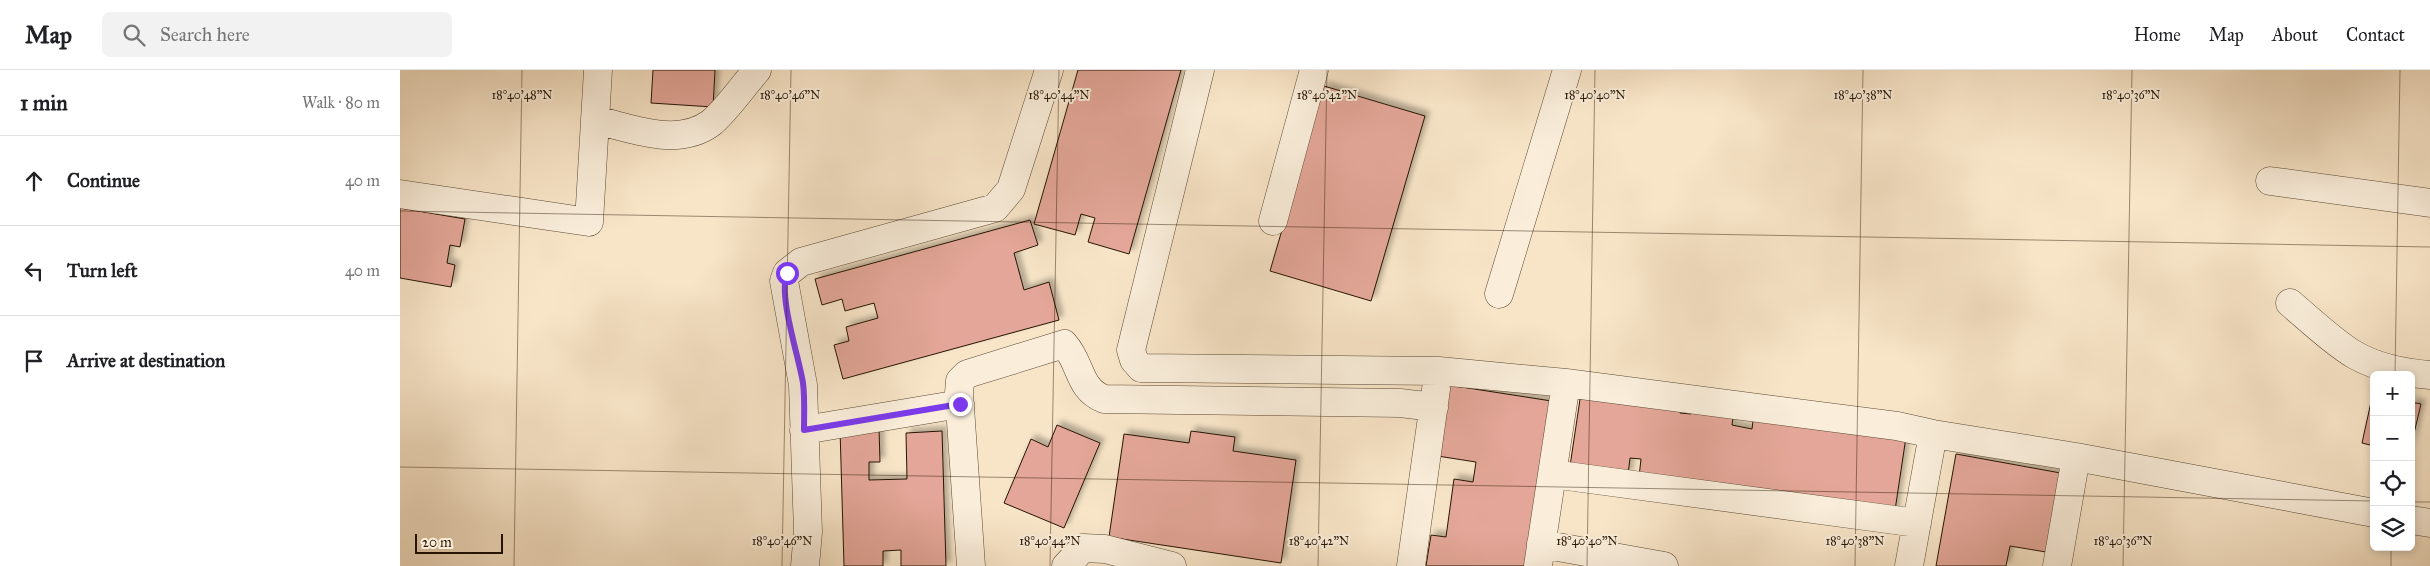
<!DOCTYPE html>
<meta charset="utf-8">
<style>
body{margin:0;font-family:"IM FELL Great Primer",serif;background:#f2f2f2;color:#202124}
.controls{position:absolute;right:15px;bottom:15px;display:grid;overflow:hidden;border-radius:8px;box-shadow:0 2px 8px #0003}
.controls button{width:45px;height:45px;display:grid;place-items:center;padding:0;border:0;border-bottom:1px solid #e0e0e0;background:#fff;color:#202124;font:25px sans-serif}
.scale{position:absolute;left:15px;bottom:12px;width:88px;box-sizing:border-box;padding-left:5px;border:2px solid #271501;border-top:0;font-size:14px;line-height:18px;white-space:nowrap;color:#271501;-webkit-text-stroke:4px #faeedb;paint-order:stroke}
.stop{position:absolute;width:15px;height:15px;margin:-11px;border:4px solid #7c3aed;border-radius:50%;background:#fff}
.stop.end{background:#7c3aed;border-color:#fff;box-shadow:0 1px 5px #0008}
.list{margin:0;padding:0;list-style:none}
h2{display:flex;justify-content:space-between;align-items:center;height:65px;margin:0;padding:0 20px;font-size:21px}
h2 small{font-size:16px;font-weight:400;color:#757577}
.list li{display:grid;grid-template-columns:32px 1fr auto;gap:15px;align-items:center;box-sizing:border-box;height:90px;padding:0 20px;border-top:1px solid #e0e0e0}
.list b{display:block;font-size:19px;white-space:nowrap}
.list em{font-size:16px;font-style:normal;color:#757577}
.icon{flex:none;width:28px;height:28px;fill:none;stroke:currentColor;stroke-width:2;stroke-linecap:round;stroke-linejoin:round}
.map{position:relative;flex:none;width:2030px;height:496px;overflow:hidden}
header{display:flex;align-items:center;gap:30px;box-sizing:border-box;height:70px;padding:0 25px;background:#fff;border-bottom:1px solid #e0e0e0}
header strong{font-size:24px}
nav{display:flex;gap:28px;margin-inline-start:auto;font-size:18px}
.search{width:350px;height:45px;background:#f2f2f2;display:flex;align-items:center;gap:12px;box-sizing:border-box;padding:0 18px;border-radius:8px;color:#757577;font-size:19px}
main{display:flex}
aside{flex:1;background:#fff}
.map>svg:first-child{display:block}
.building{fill:#e3a698;stroke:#271501;filter:url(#shadow)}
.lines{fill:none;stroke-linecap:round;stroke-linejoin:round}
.minor-casing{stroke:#5b4933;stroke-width:29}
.minor{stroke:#faeedb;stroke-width:28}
.route{stroke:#7c3aed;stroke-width:6}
.ticks{fill:none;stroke:#271501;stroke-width:1;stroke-opacity:0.45}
.ticks-label{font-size:12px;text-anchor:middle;fill:#271501;stroke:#faeedb;stroke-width:4;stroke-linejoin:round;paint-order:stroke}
</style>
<header>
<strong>Map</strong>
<div class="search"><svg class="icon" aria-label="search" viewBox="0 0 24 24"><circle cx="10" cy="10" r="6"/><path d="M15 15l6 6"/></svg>Search here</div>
<nav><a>Home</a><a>Map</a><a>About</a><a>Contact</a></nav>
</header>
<main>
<aside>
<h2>1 min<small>Walk · 80 m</small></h2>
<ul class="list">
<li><svg class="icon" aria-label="ahead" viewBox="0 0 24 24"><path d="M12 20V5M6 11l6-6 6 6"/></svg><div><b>Continue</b></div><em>40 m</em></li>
<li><svg class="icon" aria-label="left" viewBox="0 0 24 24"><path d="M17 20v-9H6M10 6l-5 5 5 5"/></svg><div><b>Turn left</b></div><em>40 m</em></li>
<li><svg class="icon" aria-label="arrive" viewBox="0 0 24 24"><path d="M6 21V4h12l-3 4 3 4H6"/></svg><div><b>Arrive at destination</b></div></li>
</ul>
</aside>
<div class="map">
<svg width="2030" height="496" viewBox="0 0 2030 496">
<defs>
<filter id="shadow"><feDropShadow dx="4.5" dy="-4.5" stdDeviation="2.5" flood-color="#0004"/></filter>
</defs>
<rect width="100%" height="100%" fill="#f8e5c8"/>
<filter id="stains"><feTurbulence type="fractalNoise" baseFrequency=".004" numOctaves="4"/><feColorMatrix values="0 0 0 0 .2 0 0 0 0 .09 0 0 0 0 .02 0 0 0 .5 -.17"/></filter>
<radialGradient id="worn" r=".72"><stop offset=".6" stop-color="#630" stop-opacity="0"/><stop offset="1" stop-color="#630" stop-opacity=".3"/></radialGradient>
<path class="building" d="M253 0H315L313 37 251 33Z
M678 0H781L729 184 688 172 695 148 681 144 675 165 634 154Z
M924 16 1025 46 971 231 870 201Z
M0 138 65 149 60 177 50 175 47 193 55 195 51 217 0 208Z
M630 150 638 175 614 183 624 220 649 212 659 250 443 309 434 275 449 271 446 257 478 248 474 233 445 241 442 229 422 235 415 209Z
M1042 314 1158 332 1133 496H1026L1031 465 1046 467 1054 409 1073 412 1076 392 1031 385Z
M1182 316 1282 332 1280 343 1291 344 1293 334 1334 340 1332 355 1352 359 1354 343 1506 367 1494 447 1239 407 1241 389 1230 388 1228 405 1170 396Z
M1973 323H1974V376L1962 373Z
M2011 332 2021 334 2011 376Z
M657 355 700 373 664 458 604 433 631 369 648 377Z
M479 358 480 392H469V410L507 409 506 363 542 361 546 496H501V480L483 481V496H444L440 359Z
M791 361 835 367 833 381 896 390 881 493 709 467 724 364 789 373Z
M1556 384 1666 404 1652 483 1610 476 1606 496H1536Z"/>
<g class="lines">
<defs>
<path id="minor" d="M800 0 731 280 734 290 741 298 1039 301 1166 313 1497 356 1533 364 1676 387 1974 443
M195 50C232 58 277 78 311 53 325 42 344 15 357 0
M1870 111 2030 133
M0 124 189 152 198 0
M873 151 914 0
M1099 224 1167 0
M1890 233C1909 249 1934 273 1955 285 1976 297 2005 303 2030 305
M404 360 560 334
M1152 404 1517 453
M2011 450 2030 453
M1141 474 1264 496
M405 496 408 462 403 315 384 211 387 203 401 192 595 138 611 119 649 0
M571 496 559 323 560 311 567 304 664 274C682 294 678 319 704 329L1000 333 1034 337
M666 496 683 478 705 479 772 496
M1011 496 1036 319
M1138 496 1166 313
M1509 496 1533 364
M1657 496 1676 387"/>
</defs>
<use href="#minor" class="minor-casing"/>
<use href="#minor" class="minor"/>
</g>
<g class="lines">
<path class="route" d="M387 203C378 226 399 287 403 313 405 328 404 345 404 360L560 334"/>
</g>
<path class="ticks" d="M0 141 2030 177M1995 305 2000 0M0 397 1974 431M2011 432H2030M114 496 122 0M382 496 391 0M650 496 659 0M918 496 927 0M1187 496 1195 0M1455 496 1463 0M1723 496 1732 0M1991 496V477"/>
<g class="ticks-label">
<text x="122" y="29">18°40'48"N</text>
<text x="390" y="29">18°40'46"N</text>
<text x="659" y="29">18°40'44"N</text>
<text x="927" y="29">18°40'42"N</text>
<text x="1195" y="29">18°40'40"N</text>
<text x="1463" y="29">18°40'38"N</text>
<text x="1731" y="29">18°40'36"N</text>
<text x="382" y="475">18°40'46"N</text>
<text x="650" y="475">18°40'44"N</text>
<text x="919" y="475">18°40'42"N</text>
<text x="1187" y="475">18°40'40"N</text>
<text x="1455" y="475">18°40'38"N</text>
<text x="1723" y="475">18°40'36"N</text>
</g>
<rect width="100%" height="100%" filter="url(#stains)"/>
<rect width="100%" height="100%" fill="url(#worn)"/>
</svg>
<div class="controls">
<button>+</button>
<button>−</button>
<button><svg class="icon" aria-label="locate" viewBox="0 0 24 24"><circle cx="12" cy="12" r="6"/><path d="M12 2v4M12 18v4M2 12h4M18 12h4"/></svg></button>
<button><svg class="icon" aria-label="layers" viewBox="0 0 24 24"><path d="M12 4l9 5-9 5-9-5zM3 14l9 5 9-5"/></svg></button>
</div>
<div class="scale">20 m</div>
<div class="stop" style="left:387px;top:203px"></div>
<div class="stop end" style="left:560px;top:334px"></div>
</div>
</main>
